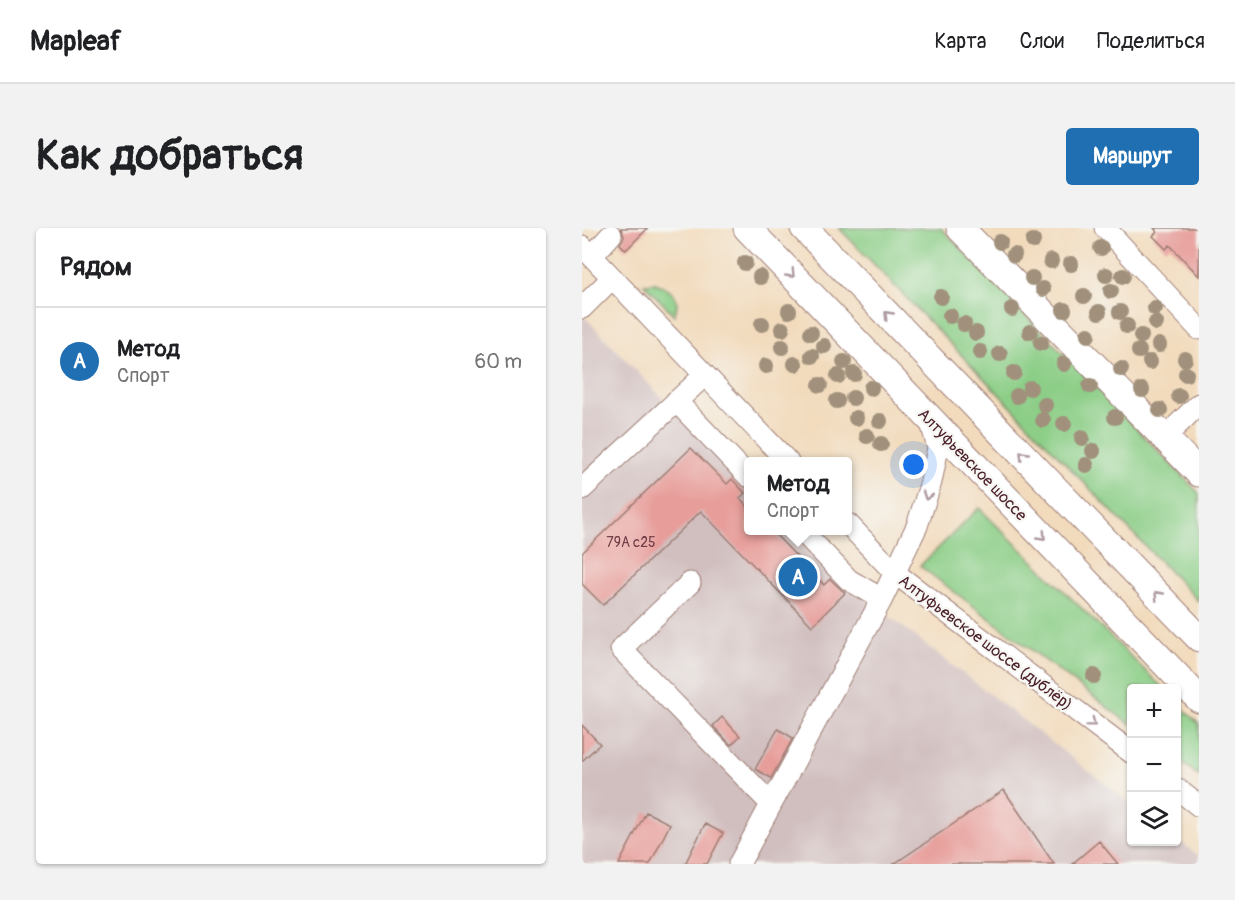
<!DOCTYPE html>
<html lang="ru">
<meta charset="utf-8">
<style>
body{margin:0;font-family:Pangolin,sans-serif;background:#f2f2f2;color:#202124}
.controls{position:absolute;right:18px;bottom:18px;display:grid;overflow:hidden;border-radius:6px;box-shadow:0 2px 4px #0004}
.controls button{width:54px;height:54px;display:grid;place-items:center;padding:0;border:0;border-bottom:2px solid #e0e0e0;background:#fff;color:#202124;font:30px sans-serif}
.you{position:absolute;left:332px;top:237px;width:21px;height:21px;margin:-15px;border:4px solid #fff;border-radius:50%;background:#1a73e8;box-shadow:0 0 0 9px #1a73e833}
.badge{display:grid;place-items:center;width:39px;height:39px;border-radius:50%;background:#1f6fb2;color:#fff;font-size:20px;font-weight:700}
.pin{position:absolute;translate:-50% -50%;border:3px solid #fff;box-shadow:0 2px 6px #0006}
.popup{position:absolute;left:162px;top:229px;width:108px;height:78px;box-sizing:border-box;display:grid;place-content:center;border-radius:6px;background:#fff;filter:drop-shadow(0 2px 4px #0005);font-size:20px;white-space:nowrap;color:#757577}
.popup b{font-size:22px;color:#202124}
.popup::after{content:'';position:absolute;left:50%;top:100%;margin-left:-12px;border:12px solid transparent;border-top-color:#fff}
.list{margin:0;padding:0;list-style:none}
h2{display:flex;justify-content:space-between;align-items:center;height:78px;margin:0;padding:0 24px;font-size:26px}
h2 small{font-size:20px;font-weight:400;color:#757577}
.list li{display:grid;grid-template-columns:39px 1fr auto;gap:18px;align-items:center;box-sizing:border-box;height:108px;padding:0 24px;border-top:2px solid #e0e0e0}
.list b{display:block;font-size:22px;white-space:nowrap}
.list p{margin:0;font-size:20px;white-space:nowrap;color:#757577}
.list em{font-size:20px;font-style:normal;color:#757577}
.icon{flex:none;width:33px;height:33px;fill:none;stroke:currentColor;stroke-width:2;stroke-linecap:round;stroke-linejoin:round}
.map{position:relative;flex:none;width:617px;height:636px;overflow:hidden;border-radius:6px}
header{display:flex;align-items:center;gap:36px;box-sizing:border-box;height:84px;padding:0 30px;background:#fff;border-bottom:2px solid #e0e0e0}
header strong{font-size:28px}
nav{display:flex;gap:33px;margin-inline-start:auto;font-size:21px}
.intro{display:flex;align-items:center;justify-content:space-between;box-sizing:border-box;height:144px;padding:0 36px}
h1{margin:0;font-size:42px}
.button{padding:15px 27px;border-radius:6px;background:#1f6fb2;color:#fff;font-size:21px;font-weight:700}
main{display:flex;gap:36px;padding:0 36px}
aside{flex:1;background:#fff;border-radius:6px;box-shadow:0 2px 4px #0004}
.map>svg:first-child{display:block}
.industrial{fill:#d1bfbf}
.green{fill:#8cce87;stroke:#6b7659;stroke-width:1.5}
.building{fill:#e79d9a}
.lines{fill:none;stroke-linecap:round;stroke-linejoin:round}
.minor-casing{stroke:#9e7d74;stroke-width:23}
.major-casing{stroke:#9e7d74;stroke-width:29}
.minor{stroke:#fff;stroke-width:21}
.major{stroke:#fff;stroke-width:27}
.tree{fill:#a1917c}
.oneway{stroke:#ae9aa0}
.labels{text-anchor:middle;stroke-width:4.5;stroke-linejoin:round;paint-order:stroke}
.number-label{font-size:14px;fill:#713e47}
.street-label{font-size:16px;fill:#4a1f2b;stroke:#f6f6f2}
</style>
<header>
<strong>Mapleaf</strong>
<nav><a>Карта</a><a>Слои</a><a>Поделиться</a></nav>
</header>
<div class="intro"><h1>Как добраться</h1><a class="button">Маршрут</a></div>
<main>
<aside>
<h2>Рядом<small></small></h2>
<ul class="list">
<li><span class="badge">A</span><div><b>Метод</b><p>Спорт</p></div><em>60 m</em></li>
</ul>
</aside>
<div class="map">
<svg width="617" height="636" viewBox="0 0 617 636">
<rect width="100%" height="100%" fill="#f6f6f2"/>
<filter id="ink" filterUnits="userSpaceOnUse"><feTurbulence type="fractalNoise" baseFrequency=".0167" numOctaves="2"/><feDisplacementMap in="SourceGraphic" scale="12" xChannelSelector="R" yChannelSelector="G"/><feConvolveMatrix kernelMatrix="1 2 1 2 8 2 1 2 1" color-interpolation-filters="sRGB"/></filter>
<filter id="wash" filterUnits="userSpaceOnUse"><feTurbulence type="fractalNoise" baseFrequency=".008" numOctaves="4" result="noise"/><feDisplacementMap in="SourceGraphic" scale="24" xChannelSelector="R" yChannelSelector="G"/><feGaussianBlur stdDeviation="1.35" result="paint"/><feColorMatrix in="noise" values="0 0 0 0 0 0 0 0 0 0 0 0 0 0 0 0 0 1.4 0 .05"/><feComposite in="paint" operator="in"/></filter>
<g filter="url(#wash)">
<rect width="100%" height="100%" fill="#f2dbbd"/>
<path class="industrial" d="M0 86 166 260V302L208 303 241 337 549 576 550 614H594L595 611 617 628V636H0Z"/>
<path class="green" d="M257 0H359L617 265V374Z
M73 55C88 61 101 69 92 87L62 56Z
M397 280 581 460H550L549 497 338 338Z
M594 474 617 496V548L595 531Z"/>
<g id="blocks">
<path class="building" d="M39 0H66L44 22 38 16 42 9Z
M572 0H617V48L588 17 584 21 571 8 575 4Z
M109 220 145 256 150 251 163 265 158 270 166 279V303H190L242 357 248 351 263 365 230 398 119 283 21 377 0 356V325Z
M140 489 158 508 149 517 131 498Z
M0 497 18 516 0 533Z
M196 501 211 510 189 550 173 541Z
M422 562 472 636H312Z
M64 584 88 596 68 636H37Z
M123 596 141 605 125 636H103Z
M517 613 536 636H490Z"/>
</g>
</g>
<g filter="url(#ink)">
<use href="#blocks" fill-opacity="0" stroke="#9e7d74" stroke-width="1.5"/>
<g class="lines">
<defs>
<path id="minor" d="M523 0 617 101
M0 18 206 234
M10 28 29 7
M0 80 30 50
M94 173 166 248
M583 209 617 176
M0 261 123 147
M266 296 313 345 550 525
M219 302 267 352 300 371
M108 355 39 421 189 576
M594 560 617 578
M157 636 300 371 335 298 349 254 356 220 348 191"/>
<path id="major" d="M165 0 617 471
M222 0 617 410
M378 0 617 245"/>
</defs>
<use href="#minor" class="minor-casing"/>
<use href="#major" class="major-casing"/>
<use href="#minor" class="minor"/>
<use href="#major" class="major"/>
</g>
<g class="tree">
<circle cx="451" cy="13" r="8"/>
<circle cx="418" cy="14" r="8"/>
<circle cx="519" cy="20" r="8"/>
<circle cx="432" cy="27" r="8"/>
<circle cx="469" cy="33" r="8"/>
<circle cx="163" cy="35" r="8"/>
<circle cx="489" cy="36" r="8"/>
<circle cx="524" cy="47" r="8"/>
<circle cx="541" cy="48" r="8"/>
<circle cx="178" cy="49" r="8"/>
<circle cx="450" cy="50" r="8"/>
<circle cx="461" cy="61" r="8"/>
<circle cx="529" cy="63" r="8"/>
<circle cx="502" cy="68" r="8"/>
<circle cx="359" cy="69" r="8"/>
<circle cx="573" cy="80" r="8"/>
<circle cx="430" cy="81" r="8"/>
<circle cx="482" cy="82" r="8"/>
<circle cx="207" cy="83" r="8"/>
<circle cx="517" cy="84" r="8"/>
<circle cx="538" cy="84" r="8"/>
<circle cx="368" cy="88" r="8"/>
<circle cx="574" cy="95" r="8"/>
<circle cx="180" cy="96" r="8"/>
<circle cx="382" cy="96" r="8"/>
<circle cx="545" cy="98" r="8"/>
<circle cx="200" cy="101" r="8"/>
<circle cx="448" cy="104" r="8"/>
<circle cx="229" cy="105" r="8"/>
<circle cx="394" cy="105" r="8"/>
<circle cx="506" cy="107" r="8"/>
<circle cx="559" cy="108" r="8"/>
<circle cx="459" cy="115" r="8"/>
<circle cx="577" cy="117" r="8"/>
<circle cx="242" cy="118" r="8"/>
<circle cx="200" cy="119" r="8"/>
<circle cx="557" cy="123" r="8"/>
<circle cx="398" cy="124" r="8"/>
<circle cx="418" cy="126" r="8"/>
<circle cx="230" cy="128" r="8"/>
<circle cx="603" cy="131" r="8"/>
<circle cx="262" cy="134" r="8"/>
<circle cx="568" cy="134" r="8"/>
<circle cx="213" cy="136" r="8"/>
<circle cx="482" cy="136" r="8"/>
<circle cx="184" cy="138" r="8"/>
<circle cx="539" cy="141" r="8"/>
<circle cx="432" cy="145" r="8"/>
<circle cx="272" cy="146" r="8"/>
<circle cx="604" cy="146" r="8"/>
<circle cx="256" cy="148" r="8"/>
<circle cx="238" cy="157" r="8"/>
<circle cx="508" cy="158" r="8"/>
<circle cx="289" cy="160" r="8"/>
<circle cx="448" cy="160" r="8"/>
<circle cx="560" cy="162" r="8"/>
<circle cx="435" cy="168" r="8"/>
<circle cx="597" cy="168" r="8"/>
<circle cx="271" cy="170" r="8"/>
<circle cx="255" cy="173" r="8"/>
<circle cx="463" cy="177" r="8"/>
<circle cx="578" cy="182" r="8"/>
<circle cx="533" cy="189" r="8"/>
<circle cx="274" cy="190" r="8"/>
<circle cx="461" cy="192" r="8"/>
<circle cx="298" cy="193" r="8"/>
<circle cx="482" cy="196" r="8"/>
<circle cx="285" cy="208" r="8"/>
<circle cx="500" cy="210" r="8"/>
<circle cx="299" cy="216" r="8"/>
<circle cx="511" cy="223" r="8"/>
<circle cx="504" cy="237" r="8"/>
<circle cx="512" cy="448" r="8"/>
</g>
<defs><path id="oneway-chevron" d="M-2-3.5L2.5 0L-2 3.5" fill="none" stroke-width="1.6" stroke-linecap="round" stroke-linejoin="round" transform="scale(1.5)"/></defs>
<g class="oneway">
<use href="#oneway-chevron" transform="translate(209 46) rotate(46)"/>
<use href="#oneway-chevron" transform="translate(306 87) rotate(-134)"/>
<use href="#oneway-chevron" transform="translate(441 227) rotate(-134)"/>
<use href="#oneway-chevron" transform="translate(345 268) rotate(109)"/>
<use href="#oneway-chevron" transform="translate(460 308) rotate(46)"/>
<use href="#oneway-chevron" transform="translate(576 367) rotate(-134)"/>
<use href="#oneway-chevron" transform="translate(510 495) rotate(37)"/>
</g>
</g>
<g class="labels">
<g class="number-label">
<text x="49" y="319">79А с25</text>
</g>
<g class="street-label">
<text transform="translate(391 236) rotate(46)" y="6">Алтуфьевское шоссе</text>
<text transform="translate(404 414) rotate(37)" y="6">Алтуфьевское шоссе (дублёр)</text>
</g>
</g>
</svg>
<div class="controls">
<button>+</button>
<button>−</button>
<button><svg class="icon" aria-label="layers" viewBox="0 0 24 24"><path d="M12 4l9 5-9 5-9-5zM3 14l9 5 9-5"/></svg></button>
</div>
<div class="you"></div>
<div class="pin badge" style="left:216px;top:349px">A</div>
<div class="popup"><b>Метод</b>Спорт</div>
</div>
</main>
